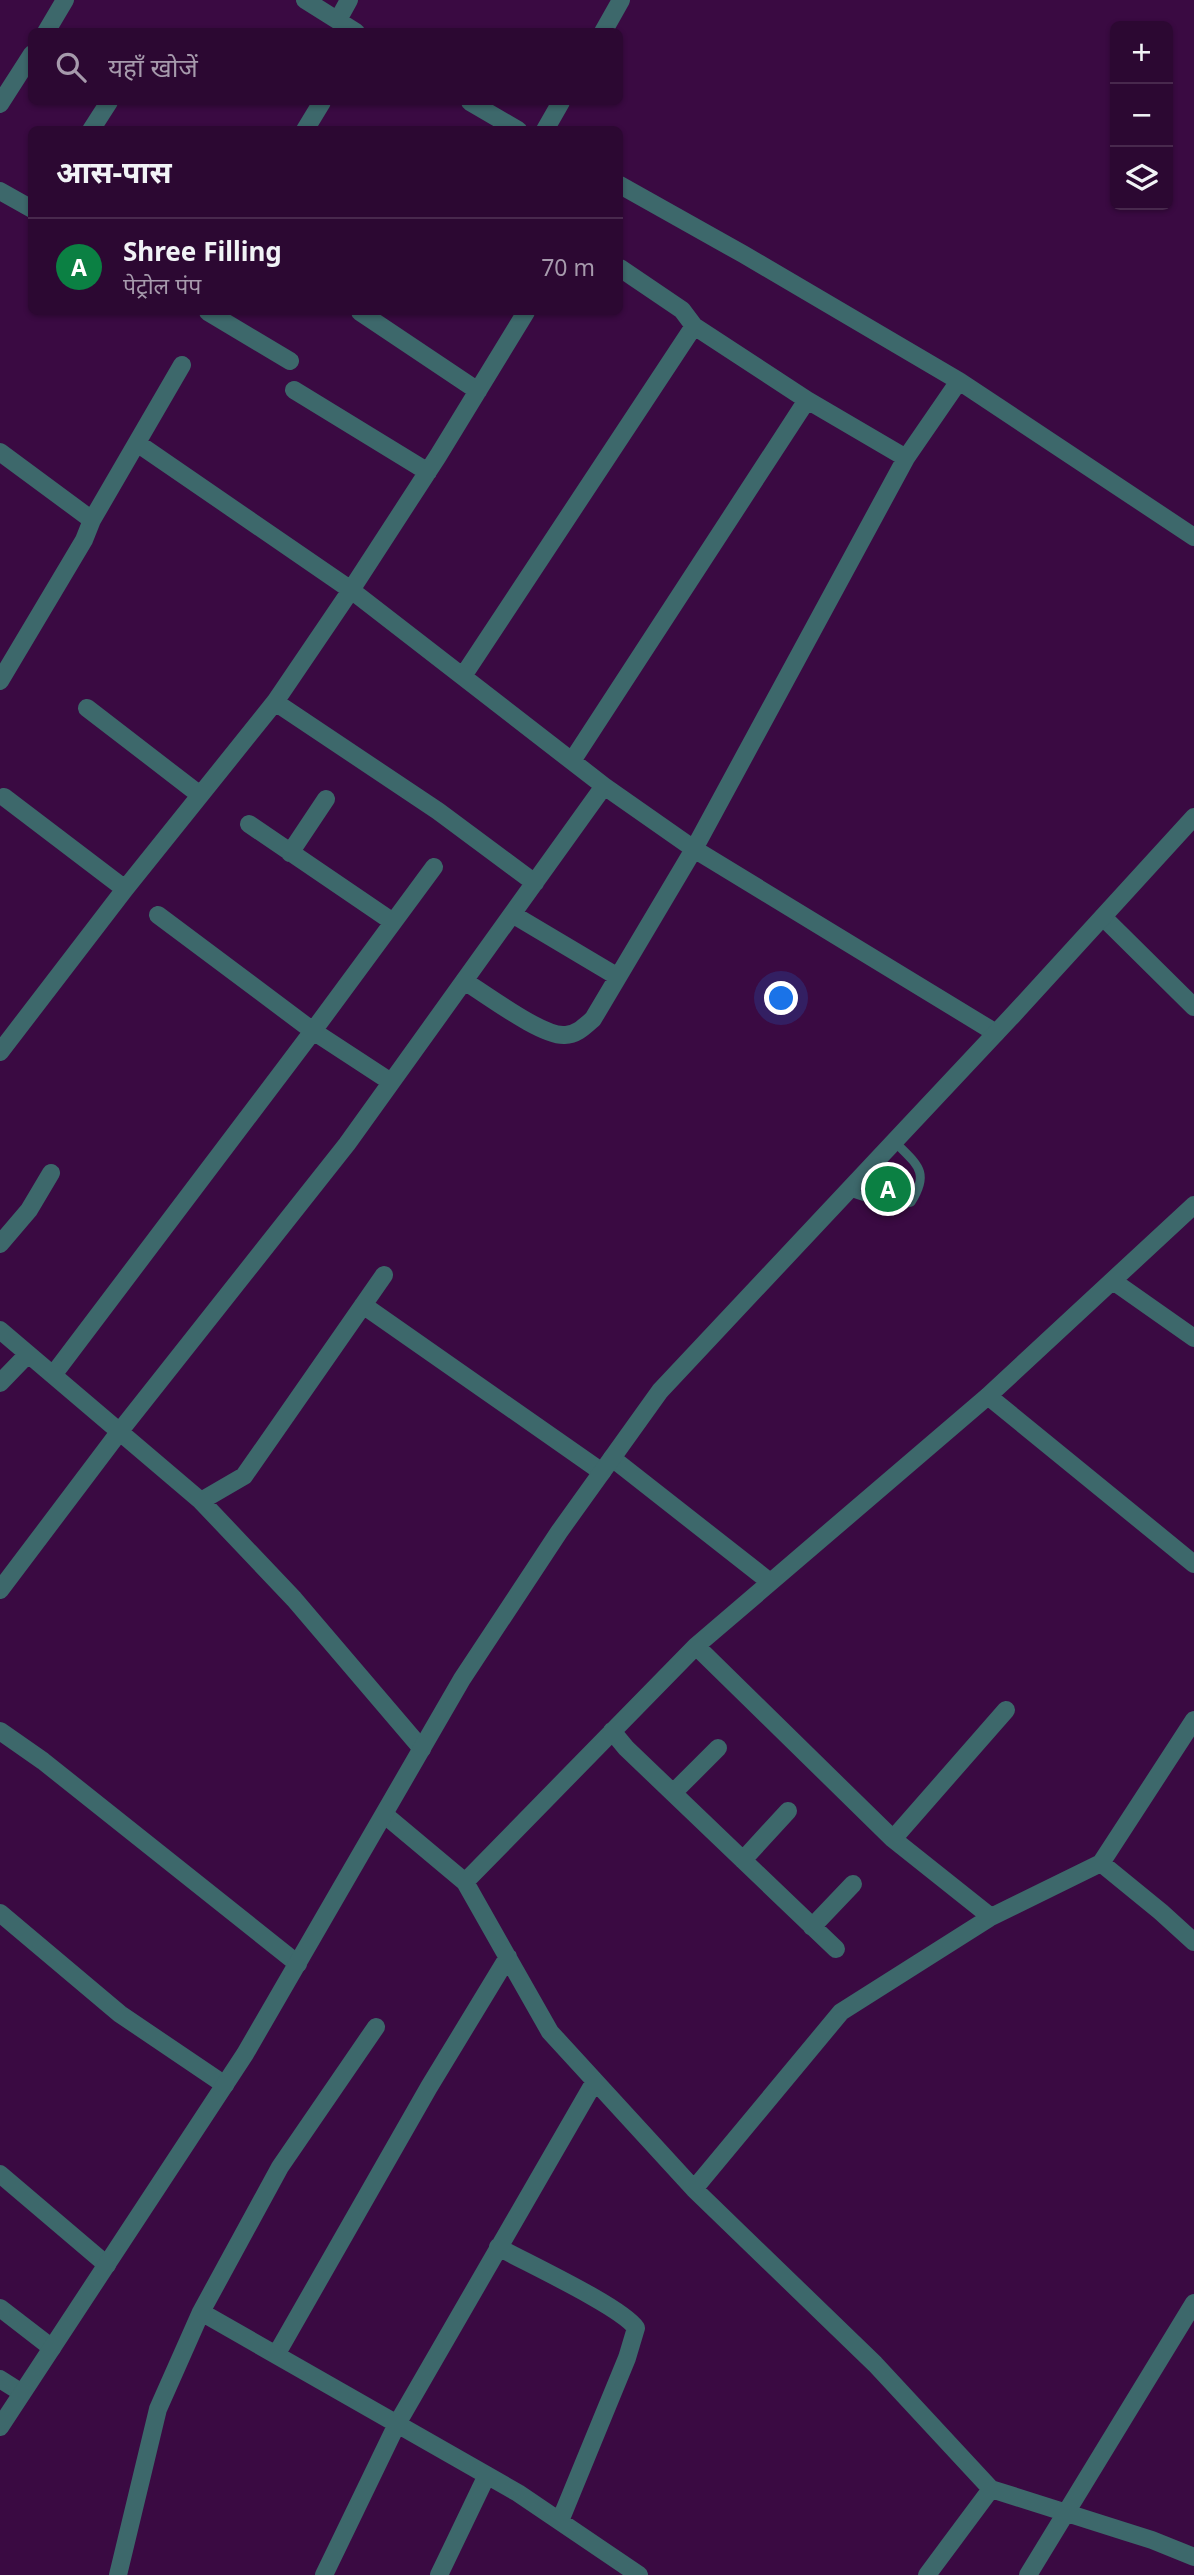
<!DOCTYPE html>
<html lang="hi">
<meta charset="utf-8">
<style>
body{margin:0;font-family:"Noto Sans","Noto Sans Devanagari",sans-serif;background:#38163e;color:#f1f3f6}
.controls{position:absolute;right:21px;top:21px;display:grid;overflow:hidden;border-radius:10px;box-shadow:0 2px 5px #0004}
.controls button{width:63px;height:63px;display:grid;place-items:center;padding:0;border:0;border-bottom:2px solid #48294d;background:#2c0832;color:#f1f3f6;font:35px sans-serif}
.you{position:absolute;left:782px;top:999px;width:24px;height:24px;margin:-18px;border:5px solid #fff;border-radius:50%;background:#1a73e8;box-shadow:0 0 0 10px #1a73e833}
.badge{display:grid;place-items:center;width:46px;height:46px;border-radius:50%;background:#0b8043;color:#fff;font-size:23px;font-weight:700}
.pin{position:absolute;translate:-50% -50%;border:4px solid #fff;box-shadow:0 2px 7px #0006}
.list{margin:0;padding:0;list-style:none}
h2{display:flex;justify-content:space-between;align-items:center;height:91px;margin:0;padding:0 28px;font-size:30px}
h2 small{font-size:23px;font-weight:400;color:#a69aac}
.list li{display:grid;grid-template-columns:46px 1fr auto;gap:21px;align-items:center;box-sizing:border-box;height:98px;padding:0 28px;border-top:2px solid #48294d}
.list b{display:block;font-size:26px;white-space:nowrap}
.list p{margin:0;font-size:23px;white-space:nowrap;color:#a69aac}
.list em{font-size:23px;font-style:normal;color:#a69aac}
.icon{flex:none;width:38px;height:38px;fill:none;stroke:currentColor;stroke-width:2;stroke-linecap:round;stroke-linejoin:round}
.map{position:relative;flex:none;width:1194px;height:2575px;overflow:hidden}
.search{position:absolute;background:#2c0832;box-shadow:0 2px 5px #0004;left:28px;top:28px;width:595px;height:77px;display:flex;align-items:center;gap:18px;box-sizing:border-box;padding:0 24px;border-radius:10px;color:#a69aac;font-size:26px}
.panel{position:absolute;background:#2c0832;box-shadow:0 2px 5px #0004;left:28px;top:126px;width:595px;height:189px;border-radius:10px}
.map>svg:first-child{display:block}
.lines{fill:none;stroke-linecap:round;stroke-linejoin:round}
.service{stroke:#3d686b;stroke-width:9}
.minor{stroke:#3d686b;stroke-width:18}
.tertiary{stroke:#3d686b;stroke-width:18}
</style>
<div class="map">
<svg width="1194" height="2575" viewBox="0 0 1194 2575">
<rect width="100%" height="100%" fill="#3a0a42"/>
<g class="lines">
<path class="service" d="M847 1191 892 1206 911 1202C931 1171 916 1164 894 1141"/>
<path class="minor" d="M305 0 356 32
M338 20 349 0
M46 32 65 0
M603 32 621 0
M470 102 518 130
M0 104 32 54
M91 130 109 102
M305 130 322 102
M545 130 561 102
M620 185 743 254 959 381 1194 537
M0 191 32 209
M620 268 682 310 694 326 807 400
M208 312 290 361
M360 312 478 391
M526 312 438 456 351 590 604 786 694 849 996 1033
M294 390 428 472
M0 452 92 520 84 540 0 681
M92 520 182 365
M463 676 694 326
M275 702 438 811 535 883
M87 708 200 795
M572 761 807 400 906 458
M4 797 125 889
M249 824 393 922
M290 853 326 799
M512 914 618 977
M1103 917 1194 1007
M464 981C486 994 542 1037 565 1035 576 1035 584 1027 593 1019L694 849 906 458 959 381
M0 1052 125 889 275 702 351 590 137 443
M391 1082 313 1031 434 867
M0 1244 29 1210 51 1173
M1113 1281 1194 1338
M363 1305 602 1472
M0 1330 201 1501 294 1599 422 1749
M53 1375 313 1031 158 915
M0 1383 28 1354
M988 1396 1194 1564
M612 1458 770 1582
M201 1501 244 1476 384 1275
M0 1590 120 1431 347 1144 604 786
M696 1646 893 1839 991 1917
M1194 1720 1101 1863 1161 1912 1194 1942
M0 1731 43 1761 298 1964
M612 1731 626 1748 836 1949
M673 1793 718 1748
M385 1815 465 1882 550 2032 694 2189 841 2012 991 1917 1101 1863
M893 1839 1006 1710
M743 1860 788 1811
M465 1882 696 1646 988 1396 1194 1205
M0 1913 120 2014 225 2085
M812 1927 853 1884
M0 2174 107 2265
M694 2189 875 2364 991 2489 1152 2540 1194 2557
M498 2247C525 2262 622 2307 636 2328L627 2358 560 2521
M0 2308 52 2348
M201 2312 518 2493 639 2575
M276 2355 429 2087 508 1957
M0 2379 22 2393
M118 2575 158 2409 201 2312 280 2167 376 2027
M324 2575 397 2424 595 2081
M439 2575 487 2475
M927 2575 991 2489
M1028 2575 1194 2303"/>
<path class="tertiary" d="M0 2427 245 2054 462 1679 559 1532 660 1391 1013 1015 1194 817"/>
</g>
</svg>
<div class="controls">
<button>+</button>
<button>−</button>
<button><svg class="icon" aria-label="layers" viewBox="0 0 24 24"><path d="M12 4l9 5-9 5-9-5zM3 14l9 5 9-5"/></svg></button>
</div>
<div class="you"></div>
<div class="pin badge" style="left:888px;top:1189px">A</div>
<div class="search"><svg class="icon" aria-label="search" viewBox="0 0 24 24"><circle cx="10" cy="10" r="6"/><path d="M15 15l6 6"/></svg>यहाँ खोजें</div>
<section class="panel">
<h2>आस-पास<small></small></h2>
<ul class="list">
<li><span class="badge">A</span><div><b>Shree Filling</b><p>पेट्रोल पंप</p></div><em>70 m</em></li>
</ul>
</section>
</div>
